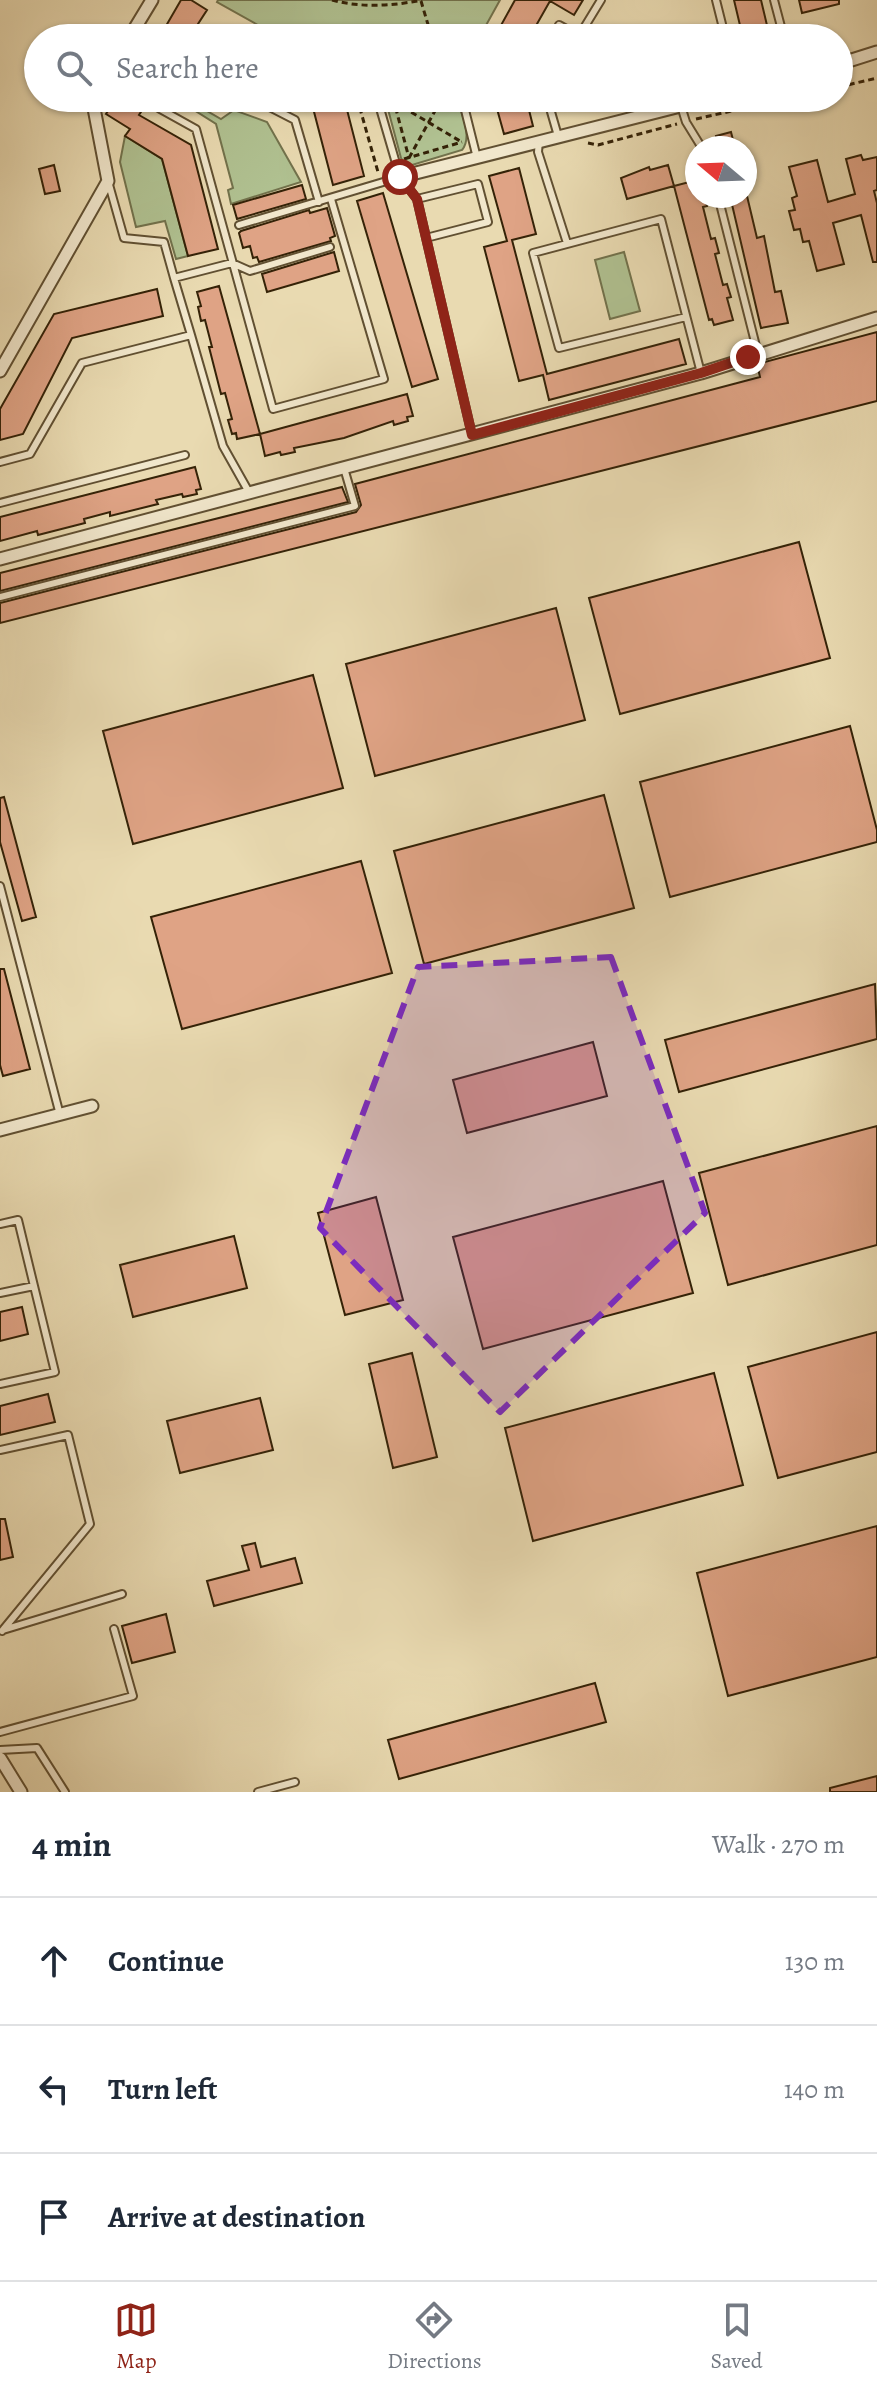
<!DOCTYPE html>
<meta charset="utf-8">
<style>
body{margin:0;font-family:Alegreya,serif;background:#f2f2f3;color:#1f2937}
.compass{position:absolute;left:685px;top:136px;width:72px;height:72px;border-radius:50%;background:#fff;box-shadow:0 2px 6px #0004;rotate:289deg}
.stop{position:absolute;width:24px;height:24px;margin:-18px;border:6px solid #8f2418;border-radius:50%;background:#fff}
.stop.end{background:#8f2418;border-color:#fff;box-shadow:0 2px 8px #0008}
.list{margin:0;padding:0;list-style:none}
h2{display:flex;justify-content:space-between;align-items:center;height:104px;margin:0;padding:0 32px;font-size:34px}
h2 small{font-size:26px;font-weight:400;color:#747a83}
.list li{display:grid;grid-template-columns:52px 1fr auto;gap:24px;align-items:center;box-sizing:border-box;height:128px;padding:0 32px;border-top:2px solid #e0e1e3}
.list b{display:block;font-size:30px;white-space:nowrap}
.list em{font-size:26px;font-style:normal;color:#747a83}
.icon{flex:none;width:44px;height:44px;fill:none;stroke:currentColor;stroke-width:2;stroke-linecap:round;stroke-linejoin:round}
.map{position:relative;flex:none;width:877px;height:1792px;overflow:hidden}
.search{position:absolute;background:#fff;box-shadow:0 2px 6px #0004;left:24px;right:24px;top:24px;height:88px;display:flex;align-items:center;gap:20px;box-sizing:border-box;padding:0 28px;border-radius:44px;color:#747a83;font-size:30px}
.sheet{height:488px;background:#fff}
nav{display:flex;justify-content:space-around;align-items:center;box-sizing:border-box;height:112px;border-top:2px solid #e0e1e3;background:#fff;font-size:22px;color:#747a83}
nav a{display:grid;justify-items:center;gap:4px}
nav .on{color:#8f2418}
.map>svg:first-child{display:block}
.green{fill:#b0c191;stroke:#72724c;stroke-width:2}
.building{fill:#dfa385;stroke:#342207;stroke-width:2}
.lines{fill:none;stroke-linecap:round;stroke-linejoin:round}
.service-casing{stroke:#615032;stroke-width:10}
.minor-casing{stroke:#615032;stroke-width:15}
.path{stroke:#342207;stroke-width:3;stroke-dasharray:6 4;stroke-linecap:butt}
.service{stroke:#f1e7cc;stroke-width:6}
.minor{stroke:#f1e7cc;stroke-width:11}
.route{stroke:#8f2418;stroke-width:10}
.marked{fill:#7b2cbf;fill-opacity:0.2;stroke:#7b2cbf;stroke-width:6;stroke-dasharray:16 10;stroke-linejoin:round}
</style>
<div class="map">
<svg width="877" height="1792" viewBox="0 0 877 1792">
<rect width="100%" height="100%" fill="#e9dab1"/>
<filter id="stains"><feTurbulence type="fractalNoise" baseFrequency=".0025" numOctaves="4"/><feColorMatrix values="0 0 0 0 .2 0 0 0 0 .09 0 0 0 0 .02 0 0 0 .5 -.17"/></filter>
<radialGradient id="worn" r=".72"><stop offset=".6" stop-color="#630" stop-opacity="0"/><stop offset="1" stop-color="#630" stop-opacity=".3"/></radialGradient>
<path class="green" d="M218 0H500L479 38H281L217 2Z
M175 98H189L190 101 221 119 234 110 267 122 301 182 231 204 228 190 233 188 216 124Z
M385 98H457C461 113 473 137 462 150L412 165 405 164 401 158Z
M125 136 162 159 188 256 176 259 165 221 136 227 120 162Z
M624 252 640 311 610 319 595 260Z"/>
<path class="building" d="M181 0H191L207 10 198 24 222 38H159Z
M515 0H583L574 15 550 1 529 38H494Z
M734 0H761L770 38H743Z
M799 0H839V4L802 13Z
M116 98H150L139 115 191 145 218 249 188 256 162 159 125 136 130 129 106 114Z
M294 98H344L364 176 333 185 313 108Z
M494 98H526L533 126 504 134Z
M731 132 735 148H719L716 136Z
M861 155 863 160 877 157V190L874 191 877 203V262H873L861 215 833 223 844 264 817 271 809 241 803 242 800 229 794 230 789 211 795 210 792 198 797 196 789 167 817 160 828 202 855 194 846 159Z
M54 165 60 191 45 194 39 169Z
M668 165 674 186 627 199 621 178 649 167 650 170Z
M519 168 536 234 512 240 547 374 679 339 686 364 549 400 543 375 519 381 484 247 507 241 489 176Z
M697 180V196H704L707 206 703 207 711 239 715 238 719 253 715 254 723 285 727 284 731 297 727 298 733 320 714 325 712 319 709 320 674 186Z
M302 185 306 199 237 219 233 205Z
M383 193 438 379 412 387 357 201Z
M730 196H747L757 238 764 236 775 292 781 291 788 323 761 328Z
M327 208 335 236 330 238 331 241 259 262 257 257 253 258 250 246 243 248 239 233 241 231 309 210 310 213Z
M334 252 339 271 267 292 262 274Z
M219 286 260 434 237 439 236 433 232 434 228 420 232 419 225 393 221 394 209 347H212L205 320 201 321 198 307 201 306 197 292Z
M157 289 163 316 72 338 23 434 0 440V409L54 314Z
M877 332V401L0 623V603L356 512 361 505 355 484 760 377 757 364Z
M407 394 413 416 407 417 408 421 394 425 393 421 344 438 294 448 295 452 281 455 280 452 265 456 260 434Z
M195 467 201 489 196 490 197 494 183 497 182 494 156 500 158 504 110 516V512L84 519 85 523 38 535 37 531 0 541V517Z
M342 487 348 502 0 591V573Z
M799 542 830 658 620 714 589 598Z
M556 608 585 720 375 776 346 664Z
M313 675 343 788 133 844 103 731Z
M850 726 877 830V842L670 897 640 782Z
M604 795 634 908 424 964 394 851Z
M4 797 36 917 22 921 0 842V798Z
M361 861 392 973 182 1029 151 917Z
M0 969H4L30 1069 3 1076 0 1065Z
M875 984 877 1039 679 1092 665 1040Z
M593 1042 607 1096 467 1133 453 1080Z
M877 1126V1245L728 1285 699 1173Z
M663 1181 693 1293 483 1349 453 1237Z
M376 1197 403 1300 345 1315 318 1213Z
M234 1236 247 1288 133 1317 120 1265Z
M22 1307 28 1334 0 1341V1312Z
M877 1332V1452L778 1478 748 1367Z
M412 1353 437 1457 393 1468 369 1364Z
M714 1373 743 1485 533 1541 505 1428Z
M48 1394 55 1422 0 1435V1406Z
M260 1398 273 1450 180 1473 167 1421Z
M0 1519H5L13 1557 0 1560Z
M877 1526V1657L728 1696 697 1573Z
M255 1543 261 1567 295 1558 302 1583 214 1606 207 1581 249 1570 242 1546Z
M166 1614 175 1652 132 1663 122 1626Z
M595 1683 606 1722 399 1779 388 1740Z
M877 1776V1792H830V1788Z"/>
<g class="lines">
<defs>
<path id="service" d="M774 0 784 38
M552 38 559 25 579 36 601 0
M699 38 724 32 716 0
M161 98 160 109 196 129 273 409 384 379 331 199
M221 98 231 104 260 102 295 120 319 202
M377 98 400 177 417 199 472 435
M462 98 477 158
M547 98 558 136
M681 106 686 122 702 148
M539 141 538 152 567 243
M108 181 124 238 164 242 174 278 232 263 250 271 330 247
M718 196 758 354
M417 199 478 184 488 222 426 238
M239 225 400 177
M174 278 191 335
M686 317 559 348 533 253 661 219 701 373
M0 462 30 454 82 363 191 335 223 446 250 494
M0 503 185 455
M0 597 355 506 344 468
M0 886 60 1115
M0 1224 18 1220 34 1286
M0 1293 34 1286 55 1372 0 1384
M0 1450 68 1435 90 1524 2 1631
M3 1630 122 1594
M0 1732 133 1696 114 1629
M0 1750 37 1748 65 1792
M258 1792 295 1782"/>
<path id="minor" d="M129 38 152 0
M839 64 877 52
M400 177 712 98
M0 371 108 181 92 98
M0 559 701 373 877 318
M0 1130 92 1106
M0 1758 21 1792"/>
</defs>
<use href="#service" class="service-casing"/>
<use href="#minor" class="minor-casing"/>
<path class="path" d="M332 0C361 8 393 6 422 0
M421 1 432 38
M442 38 450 36 454 38
M839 87 877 78
M357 98 378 172
M393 98 409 158
M422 98 424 105
M394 102 460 141
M394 102 410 98
M696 119 790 98
M588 143 598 145 677 124
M409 158 442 98
M404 159 462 142"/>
<use href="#service" class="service"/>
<use href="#minor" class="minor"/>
</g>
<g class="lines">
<path class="route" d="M400 177 417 199 472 435 701 373 748 357"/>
</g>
<path class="marked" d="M611 957 705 1213 500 1412 320 1228 418 967Z"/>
<rect width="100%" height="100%" filter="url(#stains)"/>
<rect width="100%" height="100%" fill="url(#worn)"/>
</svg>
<svg class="compass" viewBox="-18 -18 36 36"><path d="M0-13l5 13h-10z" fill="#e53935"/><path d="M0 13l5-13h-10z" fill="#747a83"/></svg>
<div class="stop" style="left:400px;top:177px"></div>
<div class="stop end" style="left:748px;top:357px"></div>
<div class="search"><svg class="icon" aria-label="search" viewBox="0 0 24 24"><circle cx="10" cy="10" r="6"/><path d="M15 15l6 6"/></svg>Search here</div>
</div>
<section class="sheet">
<h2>4 min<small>Walk · 270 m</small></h2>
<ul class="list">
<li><svg class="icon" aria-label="ahead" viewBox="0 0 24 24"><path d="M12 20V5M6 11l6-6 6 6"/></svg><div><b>Continue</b></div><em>130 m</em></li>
<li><svg class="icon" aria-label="left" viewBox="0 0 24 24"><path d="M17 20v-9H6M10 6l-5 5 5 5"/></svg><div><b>Turn left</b></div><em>140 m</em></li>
<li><svg class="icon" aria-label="arrive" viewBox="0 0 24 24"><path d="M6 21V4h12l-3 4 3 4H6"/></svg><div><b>Arrive at destination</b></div></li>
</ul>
</section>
<nav>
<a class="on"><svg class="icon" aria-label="map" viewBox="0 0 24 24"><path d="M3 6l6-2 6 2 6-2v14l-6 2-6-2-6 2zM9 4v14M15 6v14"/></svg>Map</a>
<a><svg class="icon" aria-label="directions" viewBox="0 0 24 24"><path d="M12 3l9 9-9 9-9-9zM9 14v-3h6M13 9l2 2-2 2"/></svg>Directions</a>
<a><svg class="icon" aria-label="saved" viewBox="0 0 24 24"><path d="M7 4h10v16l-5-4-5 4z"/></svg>Saved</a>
</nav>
